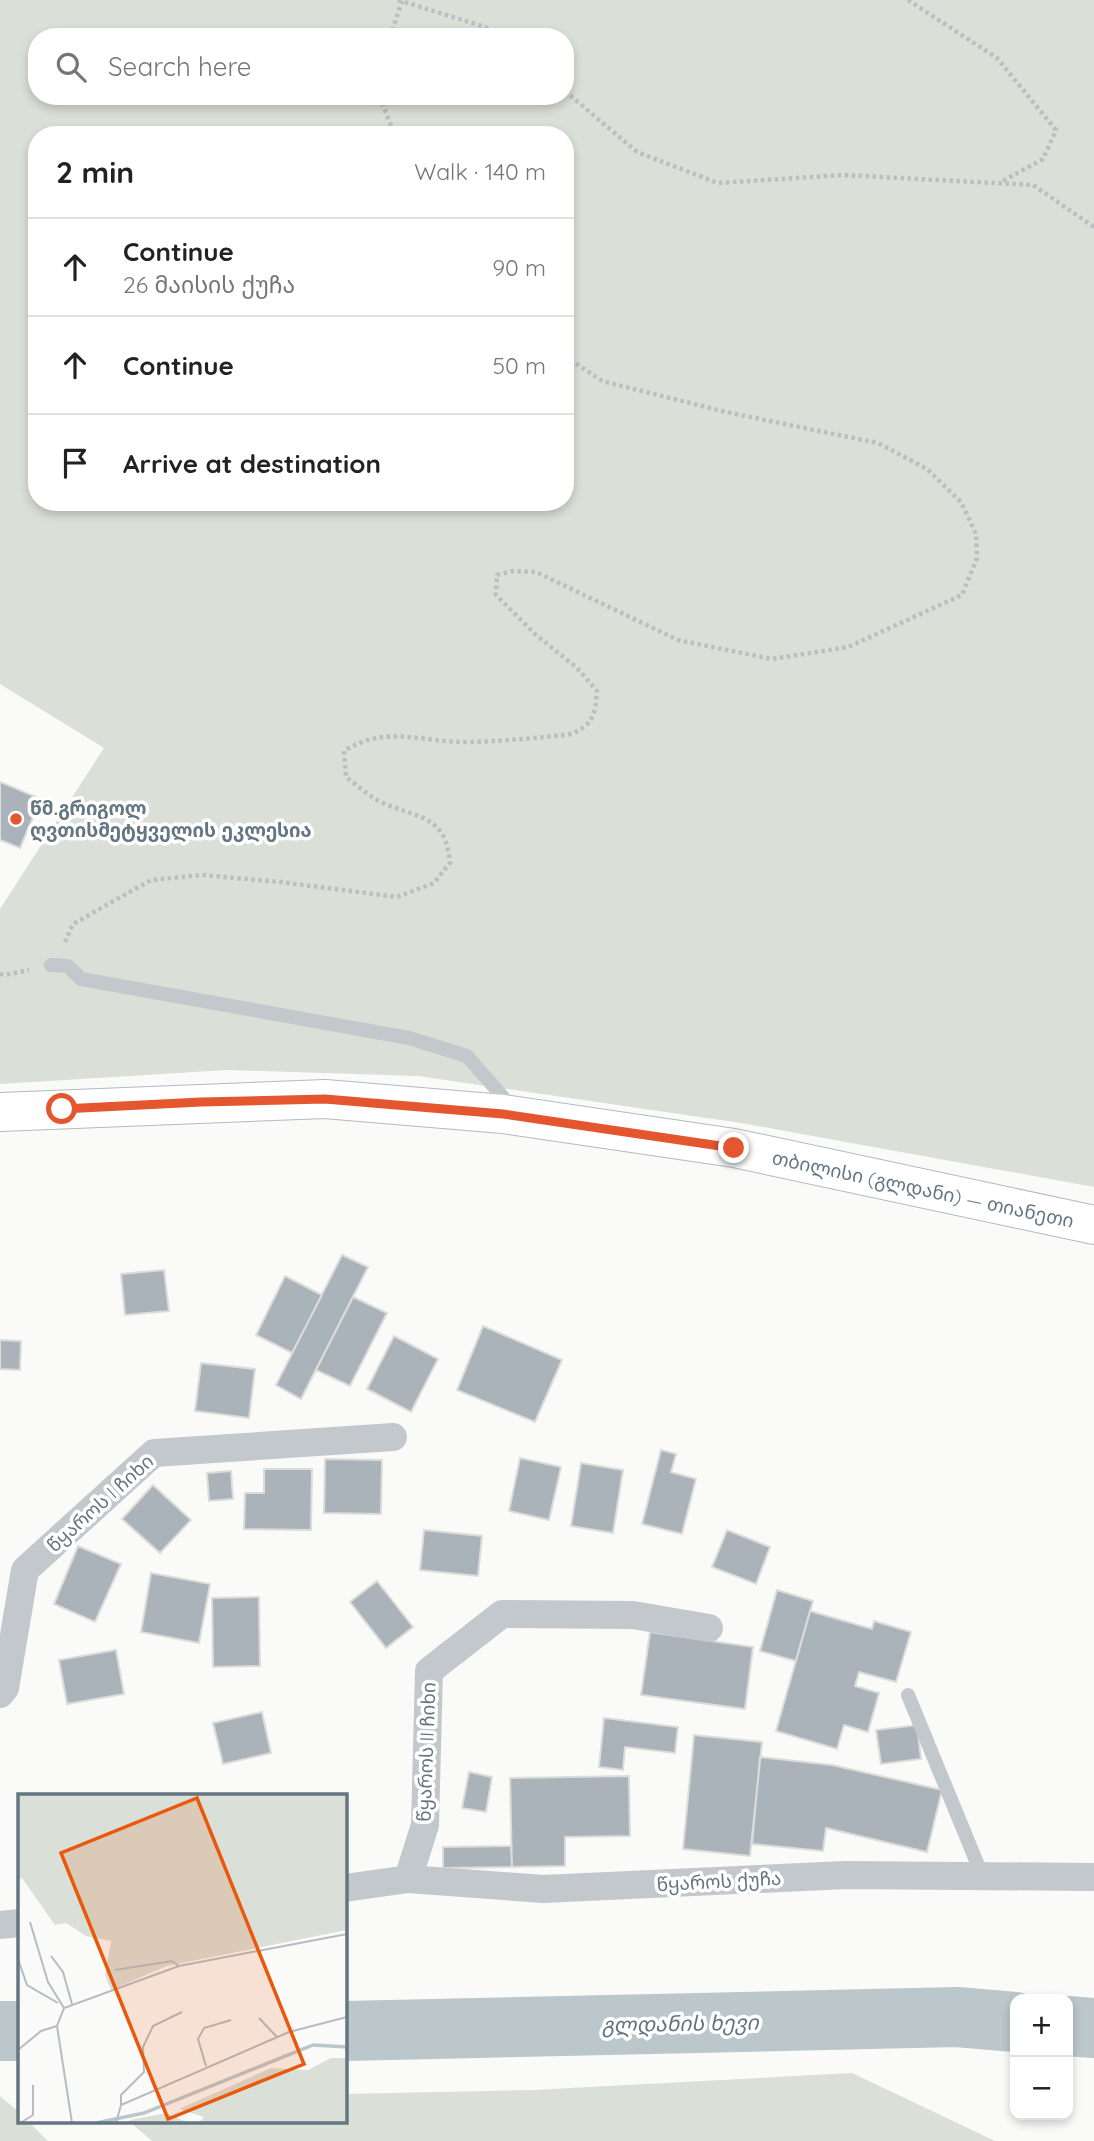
<!DOCTYPE html>
<meta charset="utf-8">
<style>
body{margin:0;font-family:Quicksand,"Noto Sans Georgian",sans-serif;background:#f6f6f6;color:#222}
.controls{position:absolute;right:21px;bottom:21px;display:grid;overflow:hidden;border-radius:14px;box-shadow:0 4px 10px #0003}
.controls button{width:63px;height:63px;display:grid;place-items:center;padding:0;border:0;border-bottom:2px solid #e0e0e0;background:#fff;color:#222;font:35px sans-serif}
.stop{position:absolute;width:21px;height:21px;margin:-16px;border:5px solid #e4572e;border-radius:50%;background:#fff}
.stop.end{background:#e4572e;border-color:#fff;box-shadow:0 2px 7px #0008}
.list{margin:0;padding:0;list-style:none}
h2{display:flex;justify-content:space-between;align-items:center;height:91px;margin:0;padding:0 28px;font-size:30px}
h2 small{font-size:23px;font-weight:400;color:#767676}
.list li{display:grid;grid-template-columns:46px 1fr auto;gap:21px;align-items:center;box-sizing:border-box;height:98px;padding:0 28px;border-top:2px solid #e0e0e0}
.list b{display:block;font-size:26px;white-space:nowrap}
.list p{margin:0;font-size:23px;white-space:nowrap;color:#767676}
.list em{font-size:23px;font-style:normal;color:#767676}
.icon{flex:none;width:38px;height:38px;fill:none;stroke:currentColor;stroke-width:2;stroke-linecap:round;stroke-linejoin:round}
.map{position:relative;flex:none;width:1094px;height:2141px;overflow:hidden}
.search{position:absolute;background:#fff;box-shadow:0 4px 10px #0003;left:28px;top:28px;width:546px;height:77px;display:flex;align-items:center;gap:18px;box-sizing:border-box;padding:0 24px;border-radius:28px;color:#767676;font-size:26px}
.panel{position:absolute;background:#fff;box-shadow:0 4px 10px #0003;left:28px;top:126px;width:546px;height:385px;border-radius:28px}
.map>svg:first-child{display:block}
.green{fill:#dadfd7;fill-rule:evenodd}
.lines{fill:none;stroke-linecap:round;stroke-linejoin:round}
.river{stroke:#bbc7cb;stroke-width:60}
.building{fill:#aab3b9;stroke:#dcdcda;stroke-width:2}
.secondary-casing{stroke:#b3babf;stroke-width:40}
.path{stroke:#bbbfc2;stroke-width:4.5;stroke-dasharray:3.5 3.5;stroke-linecap:butt}
.service{stroke:#c3c8cc;stroke-width:14}
.minor{stroke:#c3c8cc;stroke-width:28}
.secondary{stroke:#fff;stroke-width:38}
.route{stroke:#e4572e;stroke-width:9}
.poi-dot{fill:#e4572e;stroke:#fff;stroke-width:2.5}
.labels{text-anchor:middle;stroke-width:7;stroke-linejoin:round;paint-order:stroke}
.poi-label{font-size:19px;font-weight:bold;fill:#657683;stroke:#fff;text-anchor:start}
.street-label{font-size:19px;fill:#657683;stroke:#fff}
.water-label{font-size:21px;font-style:italic;fill:#60757c;stroke:#fff}
.inset-river{fill:none;stroke:#bbc7cb;stroke-width:3.5}
.inset-road{fill:none;stroke:#b5bdc2;stroke-width:2}
.view{fill:#e8590c;fill-opacity:0.15;stroke:#e8590c;stroke-width:3.5}
.inset-edge{fill:none;stroke:#657683;stroke-width:3.5}
</style>
<div class="map">
<svg width="1094" height="2141" viewBox="0 0 1094 2141">
<rect width="100%" height="100%" fill="#fafaf8"/>
<path class="green" d="M0 0H1094V1187L741 1123 418 1076 227 1070 0 1084V909L104 748 0 684ZM37 37H565V96H37ZM37 135H565V502H37Z
M852 2073 995 2141H152L130 2122H345V2094L534 2090Z
M0 2096 19 2112V2122H29L48 2141H0Z"/>
<g class="lines">
<path class="river" d="M1068 2026 1094 2028
M0 2031H19
M345 2031 957 2017 1015 2022"/>
</g>
<path class="building" d="M0 782 41 799 20 848 0 840Z
M342 1255 368 1267 301 1399 276 1385Z
M164 1270 169 1311 125 1315 121 1274Z
M285 1276 322 1295 292 1353 256 1335Z
M353 1297 387 1313 350 1386 316 1370Z
M483 1326 562 1360 535 1422 457 1390Z
M394 1336 438 1359 411 1412 367 1389Z
M0 1340 21 1341 20 1370 0 1369Z
M201 1363 255 1369 249 1418 195 1411Z
M661 1450 676 1454 671 1472 696 1479 682 1534 642 1524Z
M520 1458 561 1467 549 1520 509 1511Z
M325 1459 382 1460 381 1514 324 1513Z
M581 1463 623 1470 613 1533 571 1526Z
M264 1469H312L311 1530 244 1529 245 1493H264Z
M231 1471 233 1499 209 1501 207 1473Z
M153 1485 191 1520 160 1553 122 1519Z
M424 1530 482 1536 478 1576 420 1570Z
M727 1530 770 1547 756 1584 712 1567Z
M78 1546 121 1564 95 1622 54 1604Z
M151 1573 210 1584 199 1643 141 1632Z
M377 1581 413 1627 386 1648 350 1602Z
M777 1590 813 1601 796 1661 760 1651Z
M259 1597 260 1666 213 1667 212 1598Z
M810 1611 872 1629 874 1621 911 1632 896 1682 859 1672 855 1686 879 1693 868 1732 844 1725 837 1749 776 1731Z
M650 1632 753 1647 745 1709 641 1695Z
M116 1650 124 1694 67 1704 59 1660Z
M262 1712 271 1753 223 1764 213 1723Z
M604 1718 678 1727 675 1753 625 1747 623 1770 599 1767Z
M917 1725 921 1759 881 1764 876 1730Z
M694 1735 762 1742 750 1856 683 1849Z
M760 1757 832 1765 942 1790 927 1852 826 1828 823 1851 752 1844Z
M469 1772 492 1777 486 1812 462 1808Z
M629 1776 630 1836 565 1837V1866L512 1867 510 1778Z
M511 1846 512 1867 443 1868V1847Z"/>
<g class="lines">
<defs>
<path id="secondary" d="M0 1112 325 1099 503 1114 734 1148 1094 1225"/>
</defs>
<use href="#secondary" class="secondary-casing"/>
<path class="path" d="M398 0 485 27 498 37
M908 0 997 58 1056 130 1043 159 1001 182
M390 37 402 1
M565 91 637 152 718 183 843 175 1033 185 1094 227
M382 96V103L395 135
M65 942 73 924 151 880 202 875 280 882 397 897 434 883 450 863C446 815 420 819 383 803 370 797 358 786 346 777L344 751C387 724 422 743 469 742 504 741 538 738 572 734 594 723 595 715 597 691L577 668 535 634 496 595 497 575 513 571 536 572 678 640 772 659 848 647 962 595 977 558 976 534 961 502 927 469 878 443 726 412 602 381 565 356
M0 974 5 975 29 970"/>
<path class="service" d="M51 965 68 966 81 979 409 1038 467 1056 503 1097V1112
M908 1695 982 1875"/>
<path class="minor" d="M0 1694 5 1688 25 1570 154 1453 393 1437
M408 1879 425 1825 429 1671 502 1614 633 1615 709 1628
M345 1888 408 1879 543 1889 846 1875 1094 1877
M0 1925 19 1923"/>
<use href="#secondary" class="secondary"/>
</g>
<g class="lines">
<path class="route" d="M62 1109 201 1102 325 1099 503 1114 734 1148"/>
</g>
<circle class="poi-dot" cx="16" cy="819" r="7"/>
<g class="labels">
<g class="poi-label">
<text x="30" y="815">წმ.გრიგოლ<tspan x="30" dy="22">ღვთისმეტყველის ეკლესია</tspan></text>
</g>
<g class="street-label">
<text transform="translate(923 1189) rotate(12)" y="7">თბილისი (გლდანი) — თიანეთი</text>
<text transform="translate(100 1503) rotate(-42)" y="7">წყაროს I ჩიხი</text>
<text transform="translate(426 1752) rotate(-88)" y="7">წყაროს II ჩიხი</text>
<text transform="translate(719 1881) rotate(-3)" y="7">წყაროს ქუჩა</text>
</g>
<g class="water-label">
<text transform="translate(680 2024) rotate(-1)" y="7">გლდანის ხევი</text>
</g>
</g>
<g transform="translate(18 1794)">
<rect width="329" height="329" fill="#fafaf8"/>
<path d="M0 0H329V136L149 172 93 196 87 181 93 147 68 142 48 129 37 131 4 84 0 86ZM313 264H329V329H181L186 323 161 315 253 274 290 276ZM148 319 171 329H108L112 326Z" fill="#dadfd7"/>
<path class="inset-river" d="M78 329 126 319 295 251 329 253"/>
<path class="inset-road" d="M12 128 30 188 46 214M33 162 45 178 54 210M0 165 9 191 40 209M97 176 154 167 161 172M241 224 259 243M0 256 23 237 39 232M188 272 180 245 186 234 213 226M103 311V301L126 278 125 253 135 232 164 218M2 329 15 321V291M54 329 39 232 46 214 161 172 329 140M98 329 103 311 271 238 329 223"/>
<path class="view" d="M179 4 286 270 150 325 43 59Z"/>
<rect width="329" height="329" class="inset-edge"/>
</g>
</svg>
<div class="controls">
<button>+</button>
<button>−</button>
</div>
<div class="stop" style="left:62px;top:1109px"></div>
<div class="stop end" style="left:734px;top:1148px"></div>
<div class="search"><svg class="icon" aria-label="search" viewBox="0 0 24 24"><circle cx="10" cy="10" r="6"/><path d="M15 15l6 6"/></svg>Search here</div>
<section class="panel">
<h2>2 min<small>Walk · 140 m</small></h2>
<ul class="list">
<li><svg class="icon" aria-label="ahead" viewBox="0 0 24 24"><path d="M12 20V5M6 11l6-6 6 6"/></svg><div><b>Continue</b><p>26 მაისის ქუჩა</p></div><em>90 m</em></li>
<li><svg class="icon" aria-label="ahead" viewBox="0 0 24 24"><path d="M12 20V5M6 11l6-6 6 6"/></svg><div><b>Continue</b></div><em>50 m</em></li>
<li><svg class="icon" aria-label="arrive" viewBox="0 0 24 24"><path d="M6 21V4h12l-3 4 3 4H6"/></svg><div><b>Arrive at destination</b></div></li>
</ul>
</section>
</div>
